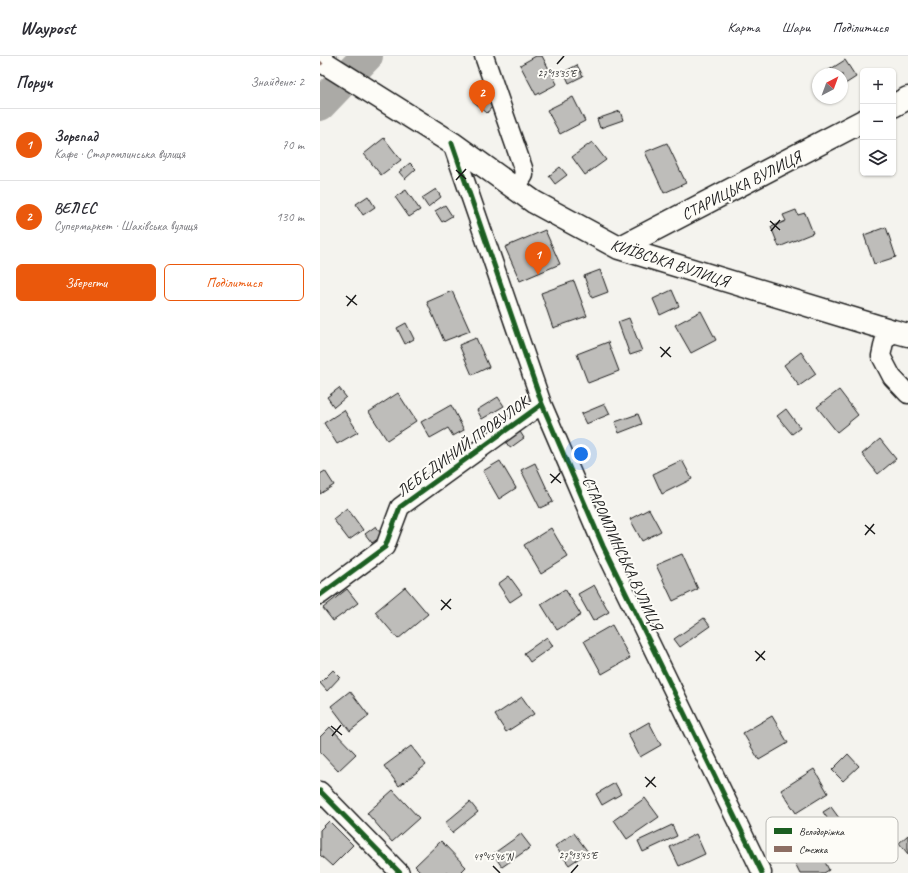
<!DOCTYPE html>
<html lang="uk">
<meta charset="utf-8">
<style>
body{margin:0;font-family:Caveat,sans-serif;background:#f7f7f7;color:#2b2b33}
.controls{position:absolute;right:12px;top:12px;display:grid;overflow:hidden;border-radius:6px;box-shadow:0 1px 3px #0004}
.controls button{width:36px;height:36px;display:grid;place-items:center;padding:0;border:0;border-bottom:1px solid #e1e1e2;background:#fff;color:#2b2b33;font:20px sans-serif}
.compass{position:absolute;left:492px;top:12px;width:36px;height:36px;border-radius:50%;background:#fff;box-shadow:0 1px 3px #0004;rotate:41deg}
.you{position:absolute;left:261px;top:398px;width:14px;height:14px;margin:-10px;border:3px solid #fff;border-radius:50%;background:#1a73e8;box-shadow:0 0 0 6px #1a73e833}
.badge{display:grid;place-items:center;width:26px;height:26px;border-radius:50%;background:#ea580c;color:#fff;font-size:13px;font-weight:700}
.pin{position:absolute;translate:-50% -33px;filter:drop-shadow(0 1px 2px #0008)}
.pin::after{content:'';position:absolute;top:21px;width:14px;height:12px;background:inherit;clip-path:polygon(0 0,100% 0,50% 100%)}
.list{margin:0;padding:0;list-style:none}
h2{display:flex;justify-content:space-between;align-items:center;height:52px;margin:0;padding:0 16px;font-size:17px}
h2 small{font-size:13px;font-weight:400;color:#7c7c81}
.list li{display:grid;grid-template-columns:26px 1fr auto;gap:12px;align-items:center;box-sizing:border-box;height:72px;padding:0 16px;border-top:1px solid #e1e1e2}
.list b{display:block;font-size:15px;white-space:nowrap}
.list p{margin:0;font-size:13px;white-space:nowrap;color:#7c7c81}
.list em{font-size:13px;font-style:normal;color:#7c7c81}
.actions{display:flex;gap:8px;padding:12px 16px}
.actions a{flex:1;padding:9px 0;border:1px solid #ea580c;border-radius:6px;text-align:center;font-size:14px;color:#ea580c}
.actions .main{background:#ea580c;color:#fff}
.icon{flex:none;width:22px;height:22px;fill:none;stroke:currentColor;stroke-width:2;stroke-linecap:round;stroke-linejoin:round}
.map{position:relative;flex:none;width:588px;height:817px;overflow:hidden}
header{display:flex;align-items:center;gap:24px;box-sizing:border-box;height:56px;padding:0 20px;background:#fff;border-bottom:1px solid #e1e1e2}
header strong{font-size:19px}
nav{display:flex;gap:22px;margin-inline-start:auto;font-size:14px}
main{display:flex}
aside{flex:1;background:#fff}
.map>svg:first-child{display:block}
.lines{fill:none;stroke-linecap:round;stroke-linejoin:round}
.river{stroke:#abaaa6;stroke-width:32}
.building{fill:#bebdba;stroke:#1c1c1c}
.minor-casing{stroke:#1c1c1c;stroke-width:21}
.major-casing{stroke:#1c1c1c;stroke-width:25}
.minor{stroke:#fdfcf7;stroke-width:18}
.major{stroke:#fdfcf7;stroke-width:22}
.quiet{stroke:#8d6e63;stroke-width:4;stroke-dasharray:8 4;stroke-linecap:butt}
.cycleway-casing{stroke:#fdfcf7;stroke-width:8}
.cycleway{stroke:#1b5e20;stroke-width:5}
.ticks{fill:none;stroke:#1c1c1c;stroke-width:1.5}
.labels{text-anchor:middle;stroke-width:4;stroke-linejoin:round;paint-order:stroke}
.street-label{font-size:16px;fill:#1c1c1c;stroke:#fdfcf7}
.key{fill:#fdfcf7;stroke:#bab9b5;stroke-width:1}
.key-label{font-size:11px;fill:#1c1c1c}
.ticks-label{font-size:10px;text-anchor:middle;fill:#1c1c1c;stroke:#fdfcf7;stroke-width:4;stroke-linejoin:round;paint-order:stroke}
</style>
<header>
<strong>Waypost</strong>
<nav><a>Карта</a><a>Шари</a><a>Поділитися</a></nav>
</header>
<main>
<aside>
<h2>Поруч<small>Знайдено: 2</small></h2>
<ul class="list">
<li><span class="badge">1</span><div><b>Зорепад</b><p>Кафе · Старомлинська вулиця</p></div><em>70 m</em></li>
<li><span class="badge">2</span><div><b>ВЕЛЕС</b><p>Супермаркет · Шахівська вулиця</p></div><em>130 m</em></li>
</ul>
<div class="actions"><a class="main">Зберегти</a><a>Поділитися</a></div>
</aside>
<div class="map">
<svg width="588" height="817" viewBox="0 0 588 817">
<rect width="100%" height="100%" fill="#f4f3ee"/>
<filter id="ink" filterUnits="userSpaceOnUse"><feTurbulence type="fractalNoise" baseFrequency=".025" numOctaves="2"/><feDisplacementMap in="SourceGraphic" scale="8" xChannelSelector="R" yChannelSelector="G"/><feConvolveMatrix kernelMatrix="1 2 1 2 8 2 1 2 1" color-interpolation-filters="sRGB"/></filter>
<g filter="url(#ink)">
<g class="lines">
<path class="river" d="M0 49 47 0"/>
</g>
<path class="building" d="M216 0H222L237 28 216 39 200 9Z
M525 4 536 21 522 30V18H507L506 16Z
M257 9 263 20 249 27 244 16Z
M162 34 176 46 167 57 153 45Z
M253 41 265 65 240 78 227 54Z
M300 55 303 64 280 72 277 63Z
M64 82 81 104 61 119 44 98Z
M272 86 286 104 265 119 252 101Z
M347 87 366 127 344 137 325 96Z
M90 107 96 113 85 123 79 116Z
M240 111 247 119 235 128 229 120Z
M116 133 121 141 108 151 102 142Z
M86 134 100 154 89 161 75 141Z
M48 140 55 151 43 159 36 148Z
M125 149 132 160 122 166 115 155Z
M476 154 478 159 485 157 493 177 459 191 451 171 466 165 463 159Z
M566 171 576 201 554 208 544 179Z
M225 174 240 208 200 225 185 191Z
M280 214 288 236 272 242 264 220Z
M254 225 267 260 233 272 221 237Z
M352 234 359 250 340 259 333 243Z
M132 235 150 275 124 285 107 246Z
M381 255 396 284 371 297 355 269Z
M309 262 322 295 310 299 298 266Z
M86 267 94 283 85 288 77 272Z
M156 282 169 311 152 319 139 289Z
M288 286 299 315 268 327 257 298Z
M481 296 496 318 479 330 464 309Z
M19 332 26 341 14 351 7 341Z
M519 334 538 359 517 376 497 351Z
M78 337 96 365 67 384 49 356Z
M178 341 184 350 162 363 157 354Z
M285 348 290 358 266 368 261 358Z
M131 349 144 374 133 380 128 372 110 382 101 366Z
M466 353 480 372 472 378 457 360Z
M24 354 38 376 17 388 4 367Z
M318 358 322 368 299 377 295 366Z
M199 374 204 382 190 392 185 385Z
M560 383 576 403 558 418 542 398Z
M362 404 372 423 342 438 333 418Z
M180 405 196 432 179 443 163 415Z
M215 407 233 446 220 452 201 414Z
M5 415 14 429 0 438V418Z
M27 452 43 474 29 484 13 463Z
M329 453 341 475 322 485 310 463Z
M56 470 62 480 52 487 45 478Z
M231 472 248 501 221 518 204 489Z
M362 498 378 533 353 545 336 509Z
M189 520 202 538 190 546 178 528Z
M274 529 289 556 273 565 258 538Z
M85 531 108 558 78 583 55 556Z
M27 533 38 547 13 565 3 552Z
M245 533 261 559 237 574 221 548Z
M384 562 390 570 360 591 354 583Z
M292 569 310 602 282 618 264 585Z
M227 581 233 590 210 606 204 597Z
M13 614 20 621 7 635 0 627Z
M30 635 49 660 30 675 11 650Z
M202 641 214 658 186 676 175 659Z
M452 660 468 687 439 704 423 677Z
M329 666 341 689 320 701 308 678Z
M10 671 36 698 18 715 0 696V681Z
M91 690 106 709 79 730 64 710Z
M528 698 539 710 523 725 512 714Z
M494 713 508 737 476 757 461 734Z
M295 727 301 738 282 749 276 738Z
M73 734 99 762 72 786 47 757Z
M325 742 339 761 307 783 294 764Z
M150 746 158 756 132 777 125 767Z
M511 751 522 766 513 771 503 756Z
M9 765 33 789 12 810 0 799V774Z
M352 769 357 780 323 796 318 785Z
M254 777 268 796 249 809 235 790Z
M201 778 211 791 182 811 173 798Z
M376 778 385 798 359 810 350 791Z
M588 779V798L579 787Z
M121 785 146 811 140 817H102L95 810Z
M497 790 509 814 504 817H480L473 803Z"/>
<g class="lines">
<defs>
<path id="minor" d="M164 0 203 112 204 119 196 132
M132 87 222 348 283 490 442 817
M573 275 564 286 561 300 572 321 588 338
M0 539 65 491 80 451 222 348
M0 735 80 817"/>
<path id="major" d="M0 4 132 87 214 146 299 192 573 275 588 279
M573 50 588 42
M299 192 543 65"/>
</defs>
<use href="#minor" class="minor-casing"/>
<use href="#major" class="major-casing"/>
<use href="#minor" class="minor"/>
<use href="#major" class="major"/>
<path class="quiet" d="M0 8 2 6"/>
<defs>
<path id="cycleway" d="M132 87 222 348 283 490 442 817
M0 539 65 491 80 451 222 348
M0 735 80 817"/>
</defs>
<use href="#cycleway" class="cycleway-casing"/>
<use href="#cycleway" class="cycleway"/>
</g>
</g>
<path class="ticks" d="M237 8 244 0M136 114 146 123M136 124 146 113M450 165 460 174M451 175 460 164M26 240 37 249M27 250 36 239M340 291 351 301M341 301 350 291M230 418 241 427M231 427 240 417M545 469 555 478M545 479 554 468M121 544 131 553M121 554 131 543M435 595 445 604M436 605 445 595M11 670 22 679M12 680 21 669M325 721 336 731M326 731 335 721M173 810 180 817M251 817 258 809"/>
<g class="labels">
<g class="street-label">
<text transform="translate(421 129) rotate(-27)" y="6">СТАРИЦЬКА ВУЛИЦЯ</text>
<text transform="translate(350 206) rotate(18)" y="6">КИЇВСЬКА ВУЛИЦЯ</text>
<text transform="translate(142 390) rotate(-36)" y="6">ЛЕБЕДИНИЙ ПРОВУЛОК</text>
<text transform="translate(303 497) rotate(65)" y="6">СТАРОМЛИНСЬКА ВУЛИЦЯ</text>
</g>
</g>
<rect x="446" y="761" width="132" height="46" rx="6" class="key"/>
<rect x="454" y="772" width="18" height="6" fill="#1b5e20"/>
<rect x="454" y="790" width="18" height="6" fill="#8d6e63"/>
<g class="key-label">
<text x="479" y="779">Велодоріжка</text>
<text x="479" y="797">Стежка</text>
</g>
<g class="ticks-label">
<text x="237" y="21">27°13'35"E</text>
<text x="258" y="803">27°13'45"E</text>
<text x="173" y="804">49°45'46"N</text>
</g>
</svg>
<div class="controls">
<button>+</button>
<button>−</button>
<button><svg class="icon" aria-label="layers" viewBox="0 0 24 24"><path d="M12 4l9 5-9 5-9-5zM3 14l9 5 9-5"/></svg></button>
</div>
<svg class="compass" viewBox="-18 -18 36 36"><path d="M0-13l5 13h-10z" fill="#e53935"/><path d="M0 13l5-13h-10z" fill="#7c7c81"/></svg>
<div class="you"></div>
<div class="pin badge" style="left:218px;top:219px">1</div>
<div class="pin badge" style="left:162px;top:57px">2</div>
</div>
</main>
